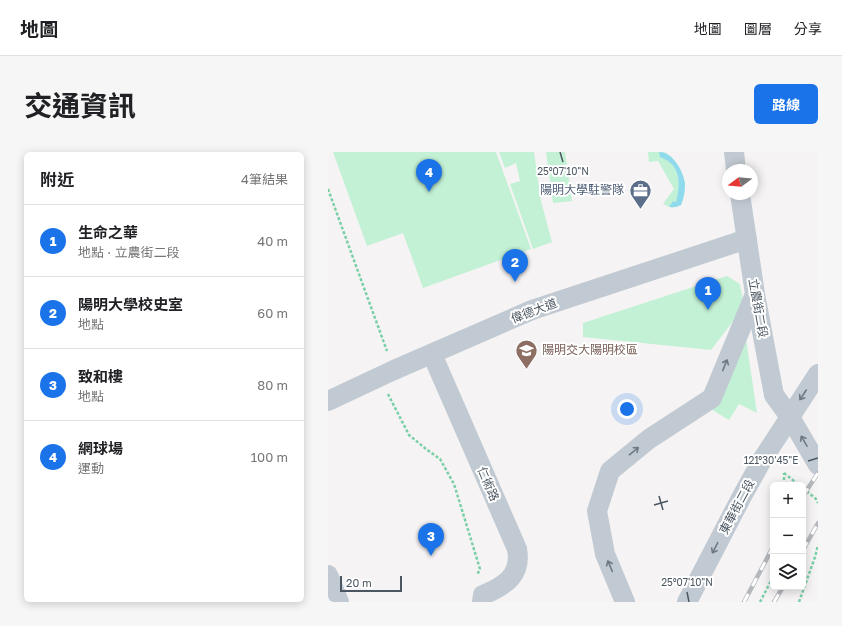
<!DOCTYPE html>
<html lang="zh-TW">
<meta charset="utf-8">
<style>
body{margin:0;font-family:"Golos Text","Noto Sans TC",sans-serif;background:#f6f6f6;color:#202124}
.controls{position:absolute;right:12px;bottom:12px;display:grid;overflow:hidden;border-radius:6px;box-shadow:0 2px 10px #0003}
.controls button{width:36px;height:36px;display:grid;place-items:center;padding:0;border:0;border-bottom:1px solid #e0e0e0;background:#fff;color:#202124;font:20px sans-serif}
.compass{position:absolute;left:394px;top:12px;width:36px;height:36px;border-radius:50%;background:#fff;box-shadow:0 2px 10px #0003;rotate:254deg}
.scale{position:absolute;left:12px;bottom:10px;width:62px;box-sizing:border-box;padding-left:4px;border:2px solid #4a5661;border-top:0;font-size:11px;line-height:14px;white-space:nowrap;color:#4a5661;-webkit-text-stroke:3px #fff;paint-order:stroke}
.you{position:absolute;left:299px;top:257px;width:14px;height:14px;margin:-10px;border:3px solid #fff;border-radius:50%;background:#1a73e8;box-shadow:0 0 0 6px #1a73e833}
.badge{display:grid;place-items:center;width:26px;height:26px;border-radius:50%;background:#1a73e8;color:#fff;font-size:13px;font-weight:700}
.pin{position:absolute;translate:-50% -33px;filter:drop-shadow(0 1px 2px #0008)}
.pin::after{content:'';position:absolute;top:21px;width:14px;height:12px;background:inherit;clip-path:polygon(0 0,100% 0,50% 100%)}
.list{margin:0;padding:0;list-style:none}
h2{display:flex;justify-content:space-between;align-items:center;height:52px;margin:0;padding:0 16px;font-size:17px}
h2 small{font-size:13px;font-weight:400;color:#757577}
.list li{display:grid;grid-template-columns:26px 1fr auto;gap:12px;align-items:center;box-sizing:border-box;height:72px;padding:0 16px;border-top:1px solid #e0e0e0}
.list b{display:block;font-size:15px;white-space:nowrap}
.list p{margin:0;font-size:13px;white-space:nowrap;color:#757577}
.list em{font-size:13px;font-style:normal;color:#757577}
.icon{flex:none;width:22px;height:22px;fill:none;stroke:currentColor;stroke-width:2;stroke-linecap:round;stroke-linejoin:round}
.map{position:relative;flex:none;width:490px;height:450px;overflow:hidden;border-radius:6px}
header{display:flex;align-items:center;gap:24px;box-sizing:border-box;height:56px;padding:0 20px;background:#fff;border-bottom:1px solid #e0e0e0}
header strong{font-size:19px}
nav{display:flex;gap:22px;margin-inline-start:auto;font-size:14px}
.intro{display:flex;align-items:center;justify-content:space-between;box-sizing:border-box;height:96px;padding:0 24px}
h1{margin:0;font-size:28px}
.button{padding:10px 18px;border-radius:6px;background:#1a73e8;color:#fff;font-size:14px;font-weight:700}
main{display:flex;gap:24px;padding:0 24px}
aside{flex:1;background:#fff;border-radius:6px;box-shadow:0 2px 10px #0003}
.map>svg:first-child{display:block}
.green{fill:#c3f1d5}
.water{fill:#90daee}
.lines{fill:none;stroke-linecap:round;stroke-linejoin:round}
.path{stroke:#7ad0a6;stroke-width:2.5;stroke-dasharray:3 2;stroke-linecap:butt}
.minor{stroke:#c1cad2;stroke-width:20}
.rail-casing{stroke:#b5b8bd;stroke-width:4.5}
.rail{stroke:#fff;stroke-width:3;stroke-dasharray:9;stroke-linecap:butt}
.oneway{stroke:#6e7983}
.ticks{fill:none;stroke:#4a5661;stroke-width:1.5}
.labels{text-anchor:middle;stroke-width:4;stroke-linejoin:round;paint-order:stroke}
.service-label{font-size:12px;fill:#4e5e75;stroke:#fff;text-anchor:end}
.street-label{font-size:12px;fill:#4a5661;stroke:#fff}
.education-label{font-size:12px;fill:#785e54;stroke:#fff;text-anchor:start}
.ticks-label{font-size:10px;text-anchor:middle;fill:#4a5661;stroke:#fff;stroke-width:4;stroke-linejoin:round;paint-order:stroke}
</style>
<header>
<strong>地圖</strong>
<nav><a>地圖</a><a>圖層</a><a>分享</a></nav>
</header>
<div class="intro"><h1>交通資訊</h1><a class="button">路線</a></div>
<main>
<aside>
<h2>附近<small>4筆結果</small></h2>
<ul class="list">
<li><span class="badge">1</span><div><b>生命之華</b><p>地點 · 立農街二段</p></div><em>40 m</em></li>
<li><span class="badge">2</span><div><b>陽明大學校史室</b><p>地點</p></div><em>60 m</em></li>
<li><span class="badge">3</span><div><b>致和樓</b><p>地點</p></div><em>80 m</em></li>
<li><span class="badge">4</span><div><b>網球場</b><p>運動</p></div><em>100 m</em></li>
</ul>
</aside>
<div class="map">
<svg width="490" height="450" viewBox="0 0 490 450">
<rect width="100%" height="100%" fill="#f5f3f3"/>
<path class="green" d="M5 0H168L203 97 95 136 75 81 39 94Z
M171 0H206L213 49 224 90 205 97 182 32 192 29 188 11 177 16Z
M218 0H237L244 49 225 51Z
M320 0C325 0 331 0 335 0 339 1 343 4 345 7 357 20 360 37 353 53L344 56 335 52 346 37 330 9 321 10Z
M399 124 412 132 416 155 383 198 255 185V171Z
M417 180 429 261 411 252 401 268 381 256Z"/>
<path class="water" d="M331 0C345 0 355 19 357 31 357 38 356 46 353 53L348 55H341L345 49 348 50C353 32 353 12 332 5Z"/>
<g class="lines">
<path class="path" d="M0 37 59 199
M60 242 81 283 98 297 112 307 126 332 152 417 149 423
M456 321 471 333
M456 333V321
M475 336 488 347 490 351
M432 450 445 425
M471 450 487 405 490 393"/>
<path class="minor" d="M406 0 408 18
M412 42 427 142 446 243 462 265 490 313
M104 202 189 397C194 423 177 434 155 443L154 450
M0 249 66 218 204 158 419 87
M0 423 11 450
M297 450 277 402 269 359 282 319 321 287 384 246 427 142
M359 450 413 346 434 308 490 222"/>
<defs>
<path id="rail" d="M475 344 490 321
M475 398 490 371
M416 450 445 395
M446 450 455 435"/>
</defs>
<use href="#rail" class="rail-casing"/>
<use href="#rail" class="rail"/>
</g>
<defs><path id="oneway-shaft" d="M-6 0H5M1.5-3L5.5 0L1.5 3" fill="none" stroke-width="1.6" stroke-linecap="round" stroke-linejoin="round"/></defs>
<g class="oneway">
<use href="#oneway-shaft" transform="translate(397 213) rotate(-68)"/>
<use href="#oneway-shaft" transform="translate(475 243) rotate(123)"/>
<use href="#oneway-shaft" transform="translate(476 289) rotate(-120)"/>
<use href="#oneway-shaft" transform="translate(306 299) rotate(-39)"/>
<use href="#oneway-shaft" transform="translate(387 396) rotate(117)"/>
<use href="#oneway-shaft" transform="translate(282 414) rotate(-113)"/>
</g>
<path class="ticks" d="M232 0 235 10M480 309 490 306M331 344 335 358M326 353 340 349M359 440 361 450"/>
<defs>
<symbol id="office-pin" viewBox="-11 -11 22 30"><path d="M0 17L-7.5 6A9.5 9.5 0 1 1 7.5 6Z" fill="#5c6f8a" stroke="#fff"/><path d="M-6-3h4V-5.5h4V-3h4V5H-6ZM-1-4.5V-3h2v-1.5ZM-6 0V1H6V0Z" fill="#fff"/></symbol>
<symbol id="university-pin" viewBox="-11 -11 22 30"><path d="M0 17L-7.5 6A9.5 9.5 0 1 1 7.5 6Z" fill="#8d6e63" stroke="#fff"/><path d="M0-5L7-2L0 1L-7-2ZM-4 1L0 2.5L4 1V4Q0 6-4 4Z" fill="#fff"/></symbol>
</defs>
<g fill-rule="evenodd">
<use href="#office-pin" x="300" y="26" width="25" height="34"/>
<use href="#university-pin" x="186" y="186" width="25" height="34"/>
</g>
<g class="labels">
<g class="service-label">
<text x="296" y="42">陽明大學駐警隊</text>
</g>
<g class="street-label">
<text transform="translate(430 156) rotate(80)" y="4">立農街二段</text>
<text transform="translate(206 159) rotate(-21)" y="4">偉德大道</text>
<text transform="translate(160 332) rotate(67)" y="4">仁術路</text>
<text transform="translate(409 355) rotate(-62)" y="4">東華街二段</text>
</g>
<g class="education-label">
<text x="214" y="202">陽明交大陽明校區</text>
</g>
</g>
<g class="ticks-label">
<text x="235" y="23">25°07'10"N</text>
<text x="443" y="312">121°30'45"E</text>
<text x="359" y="434">25°07'10"N</text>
</g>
</svg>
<div class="controls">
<button>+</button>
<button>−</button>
<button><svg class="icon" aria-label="layers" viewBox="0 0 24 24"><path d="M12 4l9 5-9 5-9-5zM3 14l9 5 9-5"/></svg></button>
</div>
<svg class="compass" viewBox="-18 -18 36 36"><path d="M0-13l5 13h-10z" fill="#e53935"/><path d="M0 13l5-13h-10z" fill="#757577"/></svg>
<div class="scale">20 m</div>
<div class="you"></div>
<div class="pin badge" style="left:380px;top:158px">1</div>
<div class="pin badge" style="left:187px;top:130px">2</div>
<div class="pin badge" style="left:103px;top:404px">3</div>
<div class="pin badge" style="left:101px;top:40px">4</div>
</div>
</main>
